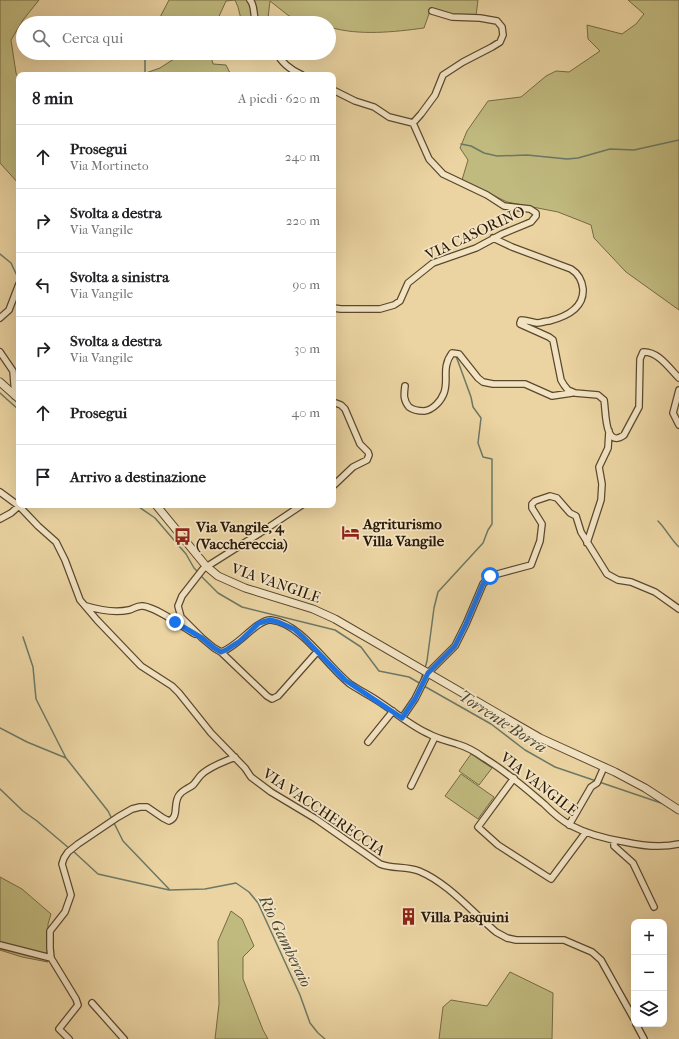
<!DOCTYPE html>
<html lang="it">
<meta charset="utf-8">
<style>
body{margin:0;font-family:"IM FELL French Canon",serif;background:#f2f2f2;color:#202124}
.controls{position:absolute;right:12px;bottom:12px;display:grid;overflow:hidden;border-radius:8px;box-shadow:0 4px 16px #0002}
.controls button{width:36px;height:36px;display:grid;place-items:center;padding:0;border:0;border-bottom:1px solid #e0e0e0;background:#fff;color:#202124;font:20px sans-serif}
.stop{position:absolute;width:12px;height:12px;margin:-9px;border:3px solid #1a73e8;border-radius:50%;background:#fff}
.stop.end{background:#1a73e8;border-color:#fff;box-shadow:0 1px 4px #0008}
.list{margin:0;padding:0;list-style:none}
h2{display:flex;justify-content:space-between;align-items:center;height:52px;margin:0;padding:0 16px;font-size:17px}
h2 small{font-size:13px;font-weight:400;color:#757577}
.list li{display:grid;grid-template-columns:26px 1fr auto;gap:12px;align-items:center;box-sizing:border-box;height:64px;padding:0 16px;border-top:1px solid #e0e0e0}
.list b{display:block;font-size:15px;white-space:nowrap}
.list p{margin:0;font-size:13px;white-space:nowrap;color:#757577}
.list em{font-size:13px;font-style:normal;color:#757577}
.icon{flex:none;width:22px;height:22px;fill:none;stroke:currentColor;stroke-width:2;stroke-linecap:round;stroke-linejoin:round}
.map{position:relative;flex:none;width:679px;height:1039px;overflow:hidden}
.search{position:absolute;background:#fff;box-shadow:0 4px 16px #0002;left:16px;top:16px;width:320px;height:44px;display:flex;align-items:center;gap:10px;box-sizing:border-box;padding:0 14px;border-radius:22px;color:#757577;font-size:15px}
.panel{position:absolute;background:#fff;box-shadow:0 4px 16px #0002;left:16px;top:72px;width:320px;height:436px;border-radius:8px}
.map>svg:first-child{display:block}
.green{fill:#c0ba7f;stroke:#756a44}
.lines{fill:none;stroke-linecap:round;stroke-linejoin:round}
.stream{stroke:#6c7866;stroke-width:1.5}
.minor-casing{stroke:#5a482e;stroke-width:8}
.tertiary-casing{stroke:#5a482e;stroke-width:9}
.minor{stroke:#f2e3c3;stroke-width:5.5}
.tertiary{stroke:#f2e3c3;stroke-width:7}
.route{stroke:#1a73e8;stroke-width:5}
.labels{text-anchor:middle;stroke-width:3.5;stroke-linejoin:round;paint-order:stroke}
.street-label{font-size:15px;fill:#2a1908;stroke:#f2e3c3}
.poi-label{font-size:15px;font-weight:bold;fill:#2a1908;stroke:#f2e3c3;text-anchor:start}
.water-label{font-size:16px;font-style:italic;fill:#4b4937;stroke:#f2e3c3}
</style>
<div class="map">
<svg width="679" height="1039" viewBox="0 0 679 1039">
<rect width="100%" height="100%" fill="#ebd4a2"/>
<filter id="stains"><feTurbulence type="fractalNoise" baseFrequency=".005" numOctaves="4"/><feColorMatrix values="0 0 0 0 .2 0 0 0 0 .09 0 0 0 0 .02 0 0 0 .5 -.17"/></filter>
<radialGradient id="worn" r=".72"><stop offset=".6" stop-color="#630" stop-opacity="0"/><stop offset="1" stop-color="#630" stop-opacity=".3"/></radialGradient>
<path class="green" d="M0 0H39L23 20 11 40 16 73 19 79V184L0 163Z
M169 0H478L476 16 452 15 431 8 424 28C394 32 359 36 329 27V23H316L289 16 270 1 268 18 254 22 241 19 238 7 235 0 226 1 216 23H157Z
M628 0H679V310L626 272 594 238 591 225 558 212 507 202 462 180 468 160 460 148 467 131 488 101 521 97 546 76 556 71 569 72 600 51 588 39 587 25 622 34 636 24 644 14Z
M181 53H210L213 64 226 65 231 75H140L160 68 180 55Z
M471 754 492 768 479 785 459 771Z
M461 774 494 797 478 819 445 796Z
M0 877 22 889 51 914 48 924V962L22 957 0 950Z
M231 911 242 919 254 946 243 957V979L263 1030 268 1039H215L219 1004 218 941Z
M510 972 553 993 552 1039H439L443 1007 451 1000 487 1006Z"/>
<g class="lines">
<path class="stream" d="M145 53V75
M461 144 471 146 484 153 497 156 527 155 567 159 578 158 610 149 634 150 679 140
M0 254 11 263 19 280
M0 393 19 410
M136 505 155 518 186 554 194 568 198 572
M658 521C666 529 672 541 679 547
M200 575 218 593 242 607 335 630 361 647 379 671 409 677 421 684
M23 637 33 667 36 699 66 758
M425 668 427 661 434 608 438 592 483 543 488 530 492 524V459L483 457 478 443 481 418 473 407 471 397 456 356
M420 683 423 673
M424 686 491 724 525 750 555 767 661 803
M0 728 27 742 66 758 108 811 123 841 169 889
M0 789 23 811 37 821 70 849
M73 851 98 874 169 890 205 889 236 883 249 892 258 903 300 995 310 1023 318 1033 325 1039"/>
<defs>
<path id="minor" d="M250 0C256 7 252 16 257 23
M277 53C282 64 291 70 302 75
M333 90 355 101 374 107 389 117 413 123 429 159 443 174 487 195 504 206 530 209 536 213V216L531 222 502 234 476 248 433 263 408 283 400 301 394 305 380 309H341L333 308
M413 123 421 114 435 95 443 75 463 62 492 47 500 42 503 35 502 27 497 21 480 18 452 17 432 11
M493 238 512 247 571 269C579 274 582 280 583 289 584 309 565 317 549 321 545 321 541 323 537 323 531 322 527 320 521 320L520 323V324L549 337 553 340 561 380 564 385 568 390 575 393 598 395 604 400C606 409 604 450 624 435L639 407 640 359 643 352C658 351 669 368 679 378
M0 318 9 310 19 284
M0 352 13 371 15 396
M405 386C404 394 403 400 409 407 413 410 419 411 424 411 433 410 441 401 444 393 449 379 441 368 452 353L459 354 478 378 483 382 493 384H525L552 396 572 393
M679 390 673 413 679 425
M333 402 341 405 345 409 360 444 368 452 369 455 367 460 353 467 333 486
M0 492 19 506 38 526 56 542 65 560 80 600 97 620 141 666 172 686 179 693 211 733 245 768 251 777 271 792 316 819 380 864C392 869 406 866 419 871 448 883 472 912 496 932L507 938 516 940H564L592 952 601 960 634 1019
M302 505 260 533 203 569 182 596 178 606 181 617 202 638 214 648 221 652C238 647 257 619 271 620 301 623 327 666 350 684 359 690 369 695 378 701 395 712 411 726 429 734 438 739 448 741 457 744 467 747 476 752 484 758 506 771 525 788 544 804 552 812 561 820 570 825 587 834 606 839 625 842 643 846 661 848 679 844
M0 519 11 513 19 506
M587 543 601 500 602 484 599 467 608 448 609 431
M86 606C99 610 115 613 129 610 134 609 137 605 143 606 158 608 181 626 195 634
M221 652 267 696 272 699 278 696 317 652
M402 718 415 699 428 673 455 646 466 624 483 584 490 576 531 565 540 541 542 524 532 508V504L535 501 550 496 557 498 570 513 576 516 581 532 607 574 618 580 631 582 655 592 679 609
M368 742 393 711
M514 778 478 827 498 845 551 879 586 832
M411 786 435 737
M569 825 591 787 597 783 604 767
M614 840V846L633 863 654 907
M0 945 51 958
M92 1003 124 1039
M636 1024 644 1039
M69 1039 59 1029 78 1005 76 999 51 958 50 948V931L65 912 71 895 62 864 64 858 68 852 78 844 118 817 132 809 140 807H147L163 818 169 821C180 817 172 802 180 794 183 790 189 788 193 785 196 782 198 778 201 775 210 766 224 762 235 757"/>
<path id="tertiary" d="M0 382 19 399
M156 505 206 566 218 576 245 588 313 609 335 619 540 738 615 772 645 788 679 810"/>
</defs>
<use href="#minor" class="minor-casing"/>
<use href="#tertiary" class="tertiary-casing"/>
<use href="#minor" class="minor"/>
<use href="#tertiary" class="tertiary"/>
</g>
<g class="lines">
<path class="route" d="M175 622 202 638 214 648 221 652 226 650 240 641 259 623 270 620 278 622 294 629 303 637 345 680 402 718 415 699 428 673 455 646 466 624 483 584 490 576"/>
</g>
<defs>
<symbol id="hotel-bare" viewBox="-9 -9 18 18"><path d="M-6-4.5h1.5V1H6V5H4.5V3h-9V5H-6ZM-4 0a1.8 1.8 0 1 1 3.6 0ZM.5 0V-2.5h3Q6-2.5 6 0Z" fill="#8f2418" stroke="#f2e3c3" stroke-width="2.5" paint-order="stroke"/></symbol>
<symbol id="bus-bare" viewBox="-9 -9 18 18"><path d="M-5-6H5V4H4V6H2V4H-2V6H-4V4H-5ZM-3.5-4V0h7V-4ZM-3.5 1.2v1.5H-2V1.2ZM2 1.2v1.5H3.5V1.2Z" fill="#8f2418" stroke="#f2e3c3" stroke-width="2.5" paint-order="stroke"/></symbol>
<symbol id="building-bare" viewBox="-9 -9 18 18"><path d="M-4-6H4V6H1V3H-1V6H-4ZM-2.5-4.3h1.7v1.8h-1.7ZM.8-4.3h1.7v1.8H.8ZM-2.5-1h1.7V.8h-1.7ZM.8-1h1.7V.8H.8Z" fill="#8f2418" stroke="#f2e3c3" stroke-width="2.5" paint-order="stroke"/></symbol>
</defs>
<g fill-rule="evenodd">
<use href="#hotel-bare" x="338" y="520" width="25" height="25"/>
<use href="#bus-bare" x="170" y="524" width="25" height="25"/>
<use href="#building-bare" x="396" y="904" width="25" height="25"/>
</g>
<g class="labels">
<g class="street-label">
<text transform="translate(475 233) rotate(-25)" y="5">VIA CASORINO</text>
<text transform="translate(276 583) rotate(19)" y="5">VIA VANGILE</text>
<text transform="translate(539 784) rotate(38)" y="5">VIA VANGILE</text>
<text transform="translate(324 812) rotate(34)" y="5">VIA VACCHERECCIA</text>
</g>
<g class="poi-label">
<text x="363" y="529">Agriturismo<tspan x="363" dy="17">Villa Vangile</tspan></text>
<text x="196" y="532">Via Vangile, 4<tspan x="196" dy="17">(Vacchereccia)</tspan></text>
<text x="421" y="922">Villa Pasquini</text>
</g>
<g class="water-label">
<text transform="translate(503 721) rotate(33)" y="6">Torrente Borra</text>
<text transform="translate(286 941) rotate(64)" y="6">Rio Gamberaio</text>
</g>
</g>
<rect width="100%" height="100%" filter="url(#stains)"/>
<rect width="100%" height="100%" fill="url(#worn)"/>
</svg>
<div class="controls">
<button>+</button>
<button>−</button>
<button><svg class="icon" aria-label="layers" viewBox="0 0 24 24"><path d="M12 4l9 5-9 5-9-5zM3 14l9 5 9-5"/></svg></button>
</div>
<div class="stop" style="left:490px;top:576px"></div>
<div class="stop end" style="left:175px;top:622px"></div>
<div class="search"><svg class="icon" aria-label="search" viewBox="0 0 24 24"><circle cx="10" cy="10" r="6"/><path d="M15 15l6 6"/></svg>Cerca qui</div>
<section class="panel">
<h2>8 min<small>A piedi · 620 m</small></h2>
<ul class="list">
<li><svg class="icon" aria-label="ahead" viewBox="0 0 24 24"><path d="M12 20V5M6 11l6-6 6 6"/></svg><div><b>Prosegui</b><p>Via Mortineto</p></div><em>240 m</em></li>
<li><svg class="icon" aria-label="right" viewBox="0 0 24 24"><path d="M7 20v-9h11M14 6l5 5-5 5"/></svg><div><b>Svolta a destra</b><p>Via Vangile</p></div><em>220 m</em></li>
<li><svg class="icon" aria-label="left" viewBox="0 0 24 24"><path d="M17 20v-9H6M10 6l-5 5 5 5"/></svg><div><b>Svolta a sinistra</b><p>Via Vangile</p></div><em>90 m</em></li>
<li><svg class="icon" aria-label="right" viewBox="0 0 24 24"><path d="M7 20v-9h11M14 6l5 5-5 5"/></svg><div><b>Svolta a destra</b><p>Via Vangile</p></div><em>30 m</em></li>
<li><svg class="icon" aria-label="ahead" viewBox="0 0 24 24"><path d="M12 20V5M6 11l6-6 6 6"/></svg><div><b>Prosegui</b></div><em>40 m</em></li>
<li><svg class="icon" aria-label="arrive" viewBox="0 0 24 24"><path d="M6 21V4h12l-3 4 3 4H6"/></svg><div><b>Arrivo a destinazione</b></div></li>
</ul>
</section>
</div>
